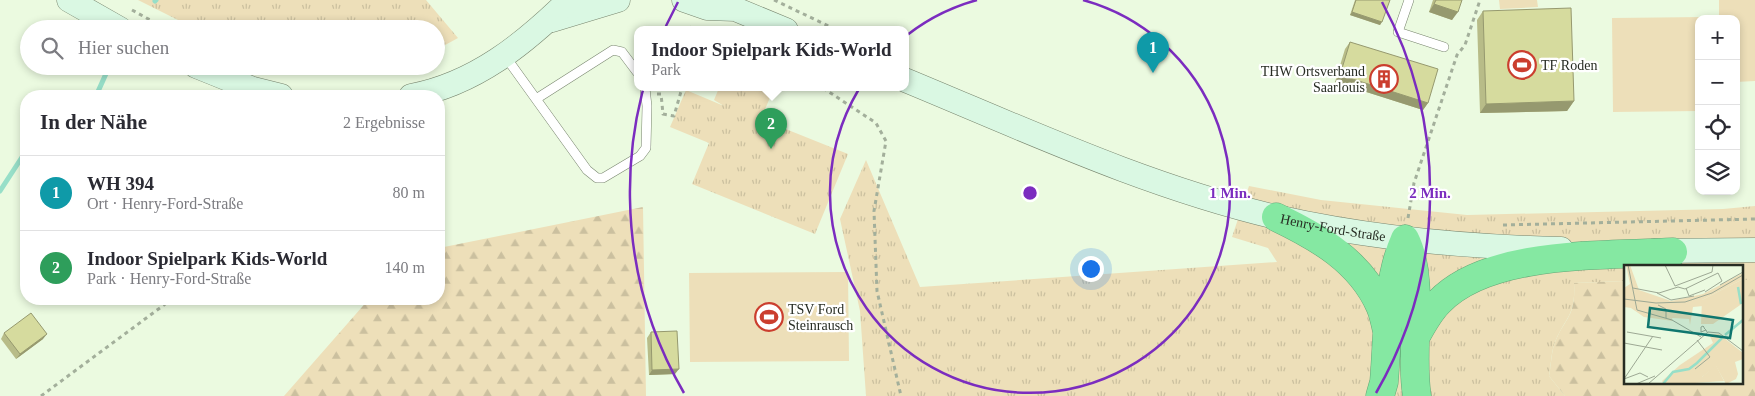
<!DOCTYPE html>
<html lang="de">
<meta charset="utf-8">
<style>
body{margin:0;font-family:"Times New Roman",serif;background:#f2f2f3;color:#2b2b33}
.controls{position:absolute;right:15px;top:15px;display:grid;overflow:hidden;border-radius:10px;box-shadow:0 2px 8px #0003}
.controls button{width:45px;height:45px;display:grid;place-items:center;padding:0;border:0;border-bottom:1px solid #e1e1e2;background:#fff;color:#2b2b33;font:25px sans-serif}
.you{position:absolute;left:1090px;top:268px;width:18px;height:18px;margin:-12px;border:4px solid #fff;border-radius:50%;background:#1a73e8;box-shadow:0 0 0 8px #1a73e833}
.badge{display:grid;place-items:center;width:32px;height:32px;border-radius:50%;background:#d93025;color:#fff;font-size:16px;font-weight:700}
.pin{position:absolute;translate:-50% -41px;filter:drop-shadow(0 1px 2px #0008)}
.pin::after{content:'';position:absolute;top:26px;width:18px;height:15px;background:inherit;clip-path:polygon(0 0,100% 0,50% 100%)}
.popup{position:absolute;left:634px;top:26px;width:275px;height:65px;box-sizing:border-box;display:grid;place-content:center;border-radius:10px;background:#fff;filter:drop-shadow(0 1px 4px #0005);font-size:16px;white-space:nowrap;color:#7c7c81}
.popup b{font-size:19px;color:#2b2b33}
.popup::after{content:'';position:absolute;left:50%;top:100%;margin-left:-10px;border:10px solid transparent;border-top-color:#fff}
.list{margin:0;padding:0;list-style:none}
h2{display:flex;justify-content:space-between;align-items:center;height:65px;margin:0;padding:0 20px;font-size:21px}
h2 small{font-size:16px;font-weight:400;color:#7c7c81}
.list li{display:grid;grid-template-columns:32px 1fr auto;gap:15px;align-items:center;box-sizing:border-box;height:75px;padding:0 20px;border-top:1px solid #e1e1e2}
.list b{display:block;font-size:19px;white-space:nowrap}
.list p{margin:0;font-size:16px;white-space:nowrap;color:#7c7c81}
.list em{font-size:16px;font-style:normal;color:#7c7c81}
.icon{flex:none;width:28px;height:28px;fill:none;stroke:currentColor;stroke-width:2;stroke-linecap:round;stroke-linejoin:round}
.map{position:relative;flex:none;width:1755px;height:396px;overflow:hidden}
.search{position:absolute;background:#fff;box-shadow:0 2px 8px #0003;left:20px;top:20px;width:425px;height:55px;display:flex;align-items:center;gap:12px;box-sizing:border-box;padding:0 18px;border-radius:28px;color:#7c7c81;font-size:19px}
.panel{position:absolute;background:#fff;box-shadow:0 2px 8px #0003;left:20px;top:90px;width:425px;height:215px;border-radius:20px}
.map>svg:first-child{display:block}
.grass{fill:url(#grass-tufts)}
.forest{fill:url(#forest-firs)}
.garden{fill:#eddfb9}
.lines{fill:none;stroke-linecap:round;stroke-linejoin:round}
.stream{stroke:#97dfc8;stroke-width:5}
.lane-casing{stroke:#78856e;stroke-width:10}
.secondary-casing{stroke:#78856e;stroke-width:25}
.highway-casing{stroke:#64a676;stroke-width:29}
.path{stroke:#a3af9b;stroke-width:3;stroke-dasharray:4 4;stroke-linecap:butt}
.lane{stroke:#fff;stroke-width:9}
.secondary{stroke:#daf8e3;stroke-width:24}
.highway{stroke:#85e8a2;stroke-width:28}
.wall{fill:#b8bc88}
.shaded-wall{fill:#96996f}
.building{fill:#d6db9e;stroke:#96996f}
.ring{fill:none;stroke:#7b2cbf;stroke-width:2.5}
.labels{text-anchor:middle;stroke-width:4.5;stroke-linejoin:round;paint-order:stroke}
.poi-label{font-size:14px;fill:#272c23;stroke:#fff;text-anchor:start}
.street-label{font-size:14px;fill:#272c23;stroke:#fff}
.inset-river{fill:none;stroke:#97dfc8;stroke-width:2.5}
.inset-road{fill:none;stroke:#9da894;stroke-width:1}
.view{fill:#0f766e;fill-opacity:0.15;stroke:#0f766e;stroke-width:2.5}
.inset-edge{fill:none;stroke:#272c23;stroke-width:2.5}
.centre{fill:#7b2cbf;stroke:#fff;stroke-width:2.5}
.ring-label{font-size:15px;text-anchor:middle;font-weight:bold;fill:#7b2cbf;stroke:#fff;stroke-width:4.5;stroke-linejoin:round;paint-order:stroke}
</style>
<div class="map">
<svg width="1755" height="396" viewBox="0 0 1755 396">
<defs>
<pattern id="grass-tufts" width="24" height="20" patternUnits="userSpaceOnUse" patternTransform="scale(1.25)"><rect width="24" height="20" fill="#eddfb9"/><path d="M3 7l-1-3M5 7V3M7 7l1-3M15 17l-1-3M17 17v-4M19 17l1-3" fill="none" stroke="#cbc09f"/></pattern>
<pattern id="forest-firs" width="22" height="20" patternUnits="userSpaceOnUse" patternTransform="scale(1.25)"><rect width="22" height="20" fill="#eddfb9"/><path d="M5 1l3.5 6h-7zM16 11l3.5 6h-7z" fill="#cbc09f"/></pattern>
</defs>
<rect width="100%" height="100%" fill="#ebfae0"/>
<path class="grass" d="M138 0H426L458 38 436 50V29H196Z
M719 88H774L761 119 848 154 815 234 692 184 709 143 670 127 686 90 724 106 714 100Z
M866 160 920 287 1277 262 1268 248 1232 237 1249 186 1321 200 1467 215 1723 209 1755 206V280H1741V266H1625V281L1574 283C1576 318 1564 317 1554 345 1551 354 1551 366 1549 376L1565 396H866L860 311 840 219Z"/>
<path class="forest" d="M643 207 646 396H284L369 299H439V248Z
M1741 280H1755V396H1565L1549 376C1551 367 1551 355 1554 345 1564 317 1576 319 1574 283L1625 281V382H1741Z"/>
<path class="garden" d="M1499 0H1537L1538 7 1500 9Z
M1719 0H1755V81L1736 82V19H1719Z
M1704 17V19H1699V111L1613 112 1612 18Z
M848 272 849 361 690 362 689 273Z"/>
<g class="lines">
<path class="stream" d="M155 1 156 0
M96 96 109 67
M0 191 26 151"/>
<defs>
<path id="lane" d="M1409 0 1398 32 1444 47
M505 56 587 170 597 178H603L640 156 646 148 647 106 645 88
M536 99 613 50 622 52 637 72"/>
<g id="secondary">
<path d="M69 0 120 29"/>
<path d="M684 0 707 8 735 9 786 30"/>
<path d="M552 20 618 0"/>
<path d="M196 66 253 89 281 96"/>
<path id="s1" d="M905 80C1026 130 1148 187 1276 217 1369 238 1466 247 1561 249"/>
<path d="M411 96C475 84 524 44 569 0"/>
<path d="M1654 251 1755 250"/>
</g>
<path id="highway" d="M1276 217C1318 237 1360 261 1380 306 1384 315 1386 327 1388 336
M1405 239C1426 281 1409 349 1417 396
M1414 340C1421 327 1428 313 1439 302 1489 250 1604 256 1673 252
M1380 396 1384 382C1388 335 1386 282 1405 239"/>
</defs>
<use href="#lane" class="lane-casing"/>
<use href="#secondary" class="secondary-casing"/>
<use href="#highway" class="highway-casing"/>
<path class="path" d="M774 0 837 30
M132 10 152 21
M690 30 693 23
M823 88 876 123 886 141 874 211 877 291 901 396
M657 94H661L663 114 674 116 682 88
M1408 218 1414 183 1457 55 1465 45 1480 0
M1503 225 1755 219
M41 396 172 299"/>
<use href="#lane" class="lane"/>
<use href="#secondary" class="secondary"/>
<use href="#highway" class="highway"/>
</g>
<path class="wall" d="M1355 0H1390L1380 25 1350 15Z
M1433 0H1462L1452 20 1429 12Z
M1483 11 1574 101 1567 111 1480 113 1477 20Z
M1350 42 1428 103 1423 110 1335 82 1345 49Z
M651 332 675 374 649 375 647 338Z
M4 333 43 339 16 359 1 339Z"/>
<path class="shaded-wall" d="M1434 4 1458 12 1452 20 1429 12Z
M1352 12 1382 22 1380 25 1350 15Z
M1340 75 1428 103 1423 110 1335 82Z
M1574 101 1567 111 1480 113 1486 104Z
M47 334 43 339 16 359 20 354Z
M679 369 675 374 649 375 652 370Z"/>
<path class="building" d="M1356 0H1390L1382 22 1352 12Z
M1436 0H1462L1458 12 1434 4Z
M1571 8 1574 101 1486 104 1483 11Z
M1350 42 1438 69 1428 103 1340 75Z
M31 313 47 334 20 354 4 333Z
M677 331 679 369 652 370 651 332Z"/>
<g class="ring">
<path d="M1083 0A200 200 0 1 1 977 0"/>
<path d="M684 393A400 400 0 0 1 678 2M1382 2A400 400 0 0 1 1376 393"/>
</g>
<defs>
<symbol id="stadium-ring" viewBox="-11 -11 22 22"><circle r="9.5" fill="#fff" stroke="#cb3e2e" stroke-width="1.5"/><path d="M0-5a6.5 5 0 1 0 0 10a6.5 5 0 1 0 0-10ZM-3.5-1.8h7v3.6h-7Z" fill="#cb3e2e"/></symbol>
<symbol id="building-ring" viewBox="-11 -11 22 22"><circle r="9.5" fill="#fff" stroke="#cb3e2e" stroke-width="1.5"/><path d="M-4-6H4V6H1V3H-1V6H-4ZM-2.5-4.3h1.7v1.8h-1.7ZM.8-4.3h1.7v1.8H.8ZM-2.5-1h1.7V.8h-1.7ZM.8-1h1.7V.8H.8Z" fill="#cb3e2e"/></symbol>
</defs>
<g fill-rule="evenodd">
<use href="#stadium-ring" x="1506" y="49" width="32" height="32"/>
<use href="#building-ring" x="1368" y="63" width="32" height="32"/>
<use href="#stadium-ring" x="753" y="301" width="32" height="32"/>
</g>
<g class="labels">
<g class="poi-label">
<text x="1541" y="70">TF Roden</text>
<text x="1365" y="76" text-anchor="end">THW Ortsverband<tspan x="1365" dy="16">Saarlouis</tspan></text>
<text x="788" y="314">TSV Ford<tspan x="788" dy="16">Steinrausch</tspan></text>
</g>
<g class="street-label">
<text dy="5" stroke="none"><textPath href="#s1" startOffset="454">Henry-Ford-Straße</textPath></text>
</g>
</g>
<g transform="translate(1624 265)">
<rect width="119" height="119" fill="#ebfae0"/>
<path d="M2 0H6L15 25 47 36 79 29 119 8V14L78 35 79 41 69 42 66 60 65 54 48 53 49 56 20 52 7 43 0 42V23L6 19ZM85 69H95L119 88V94L111 97 114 109 112 114 102 119 92 101 78 112 57 119H40L38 116 56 100 89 78Z" fill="#eddfb9"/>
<path d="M119 14V38L89 59H77L78 35ZM11 38 33 41 35 47 34 50 19 47ZM92 100 100 116 56 119 65 108 78 112Z" fill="#eddfb9"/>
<path class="inset-river" d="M114 22 117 39M101 70 119 55M39 119 49 107 65 104 73 98 98 73"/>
<path class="inset-road" d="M4 0 13 45 48 55 77 72M41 0 51 21 88 7 89 0M96 20 119 7M9 23 35 28 54 22 61 24 94 8 98 16 81 27M62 23 65 31 81 25M33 28 47 35 70 31M0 34 32 38 61 37 88 28 119 10M34 40 42 44V53M82 65 77 67V62L79 61 80 62V63L82 65 83 67M3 67 37 73M0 78 38 85M71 104 86 92 73 75M0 114 29 71M0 114 16 108 24 112M12 119 31 111M24 119 84 67 95 68 119 86"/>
<path class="view" d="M26 43 109 55 106 73 24 62Z"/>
<rect width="119" height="119" class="inset-edge"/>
</g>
<circle cx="1030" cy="193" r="8" class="centre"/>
<g class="ring-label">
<text x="1230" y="198">1 Min.</text>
<text x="1430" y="198">2 Min.</text>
</g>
</svg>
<div class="controls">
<button>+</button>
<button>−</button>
<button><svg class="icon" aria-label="locate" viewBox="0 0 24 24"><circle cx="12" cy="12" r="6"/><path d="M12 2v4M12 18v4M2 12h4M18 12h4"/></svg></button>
<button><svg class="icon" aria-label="layers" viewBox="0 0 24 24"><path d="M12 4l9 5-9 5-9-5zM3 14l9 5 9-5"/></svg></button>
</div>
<div class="you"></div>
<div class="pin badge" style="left:1153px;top:73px;background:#0f9aa8">1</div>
<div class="pin badge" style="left:771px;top:149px;background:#2e9e5b">2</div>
<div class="popup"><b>Indoor Spielpark Kids-World</b>Park</div>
<div class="search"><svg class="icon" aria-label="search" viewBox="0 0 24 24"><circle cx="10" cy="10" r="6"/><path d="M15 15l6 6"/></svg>Hier suchen</div>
<section class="panel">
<h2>In der Nähe<small>2 Ergebnisse</small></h2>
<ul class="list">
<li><span class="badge" style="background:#0f9aa8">1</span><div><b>WH 394</b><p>Ort · Henry-Ford-Straße</p></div><em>80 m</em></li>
<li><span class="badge" style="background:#2e9e5b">2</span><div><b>Indoor Spielpark Kids-World</b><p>Park · Henry-Ford-Straße</p></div><em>140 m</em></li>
</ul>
</section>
</div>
